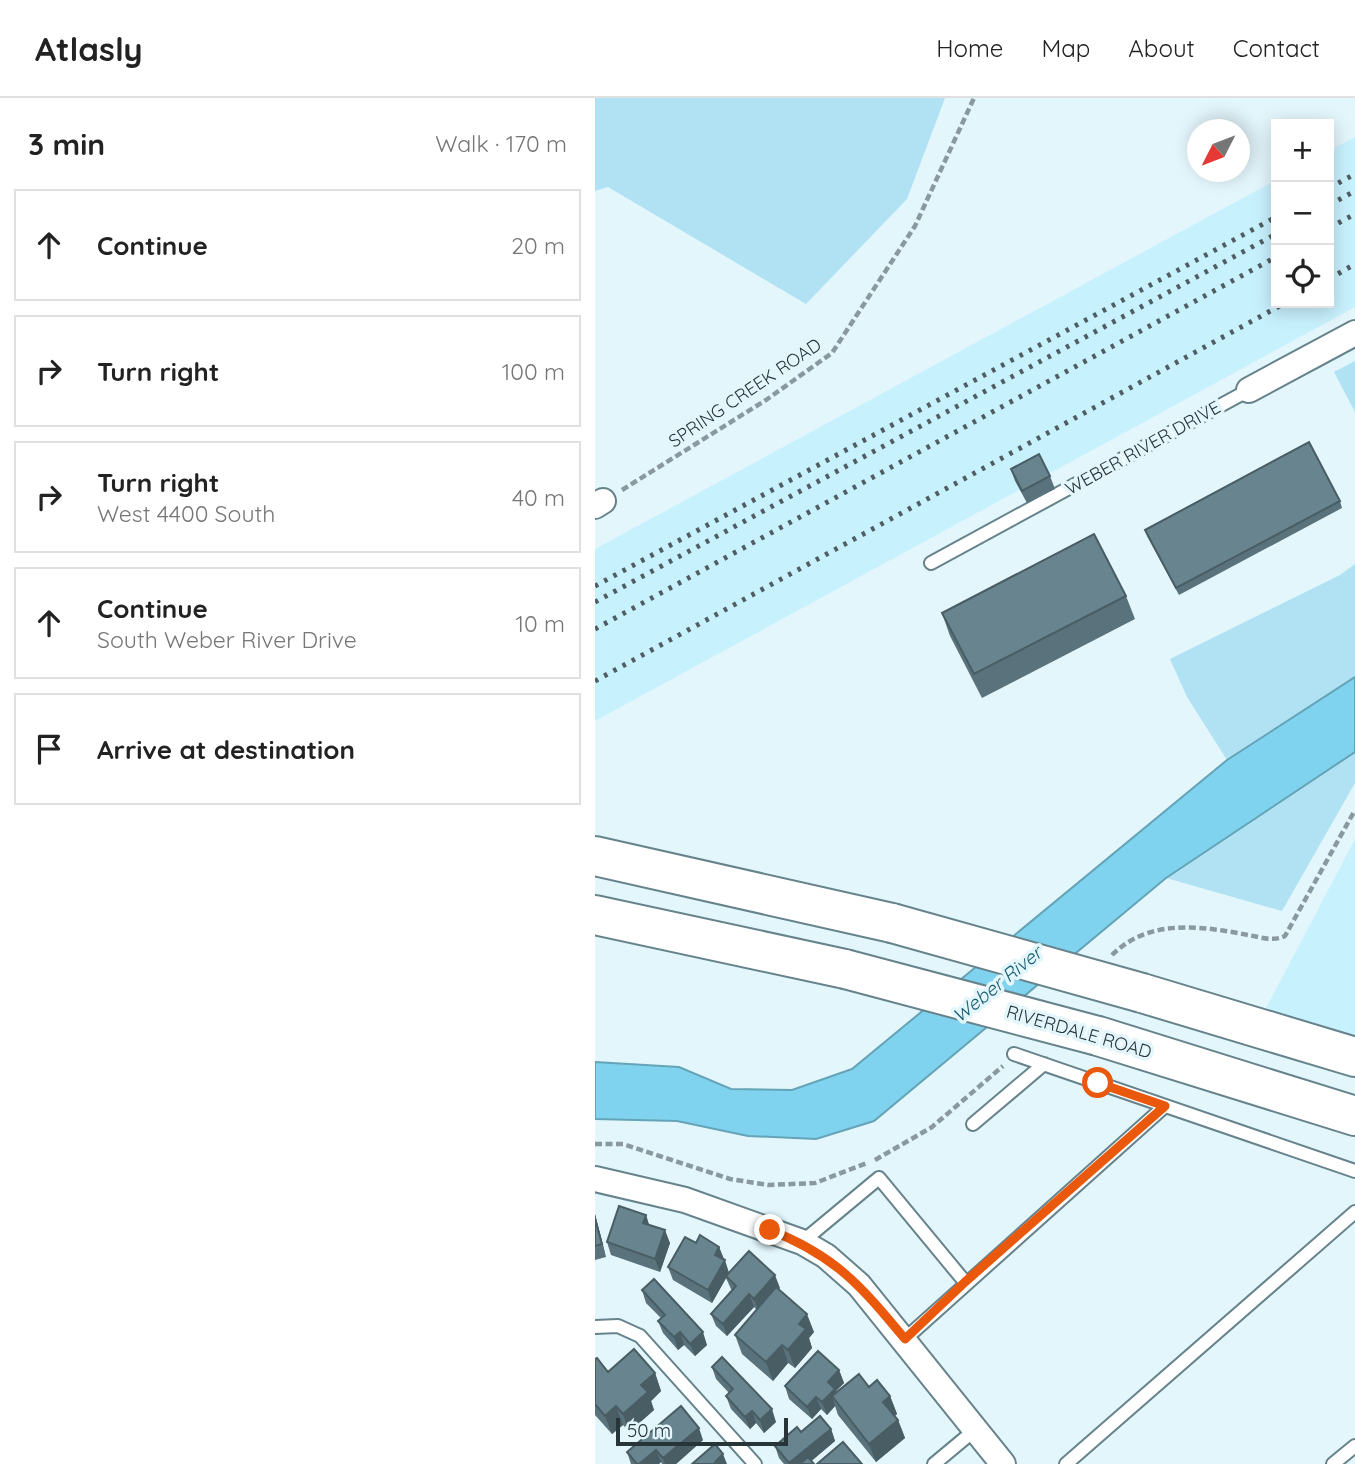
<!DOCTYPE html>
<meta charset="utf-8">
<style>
body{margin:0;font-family:Quicksand,sans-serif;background:#f2f2f2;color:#222}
.controls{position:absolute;right:21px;top:21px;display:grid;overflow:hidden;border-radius:0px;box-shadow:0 4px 18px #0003}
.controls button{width:63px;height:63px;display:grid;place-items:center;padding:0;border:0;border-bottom:2px solid #e0e0e0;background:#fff;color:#222;font:35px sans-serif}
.compass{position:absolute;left:592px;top:21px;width:63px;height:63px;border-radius:50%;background:#fff;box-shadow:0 4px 18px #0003;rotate:228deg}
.scale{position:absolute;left:21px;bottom:18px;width:172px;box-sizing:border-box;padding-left:7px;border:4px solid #273438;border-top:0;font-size:19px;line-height:24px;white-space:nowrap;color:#273438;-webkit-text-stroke:5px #e3f6fc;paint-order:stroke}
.stop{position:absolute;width:21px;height:21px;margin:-16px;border:5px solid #ea580c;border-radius:50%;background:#fff}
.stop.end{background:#ea580c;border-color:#fff;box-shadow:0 2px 7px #0008}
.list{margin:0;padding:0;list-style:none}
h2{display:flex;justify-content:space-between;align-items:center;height:91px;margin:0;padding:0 28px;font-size:30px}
h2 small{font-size:23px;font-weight:400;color:#767676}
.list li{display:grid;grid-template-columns:46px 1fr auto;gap:21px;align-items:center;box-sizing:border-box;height:112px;margin:0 14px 14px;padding:0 14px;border:2px solid #e0e0e0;border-radius:0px}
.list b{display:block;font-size:26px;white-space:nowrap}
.list p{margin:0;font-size:23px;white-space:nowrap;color:#767676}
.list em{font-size:23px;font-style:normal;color:#767676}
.icon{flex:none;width:38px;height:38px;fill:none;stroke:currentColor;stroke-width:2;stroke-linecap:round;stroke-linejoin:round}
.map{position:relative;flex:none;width:760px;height:1366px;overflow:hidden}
header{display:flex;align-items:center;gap:42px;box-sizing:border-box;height:98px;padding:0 35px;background:#fff;border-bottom:2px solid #e0e0e0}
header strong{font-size:33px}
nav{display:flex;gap:38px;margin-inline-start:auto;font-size:24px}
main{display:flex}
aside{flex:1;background:#fff}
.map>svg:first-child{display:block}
.built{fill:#c8f1fe}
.green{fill:#b0e2f3}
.water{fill:#7fd3ee;stroke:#65a3b7;stroke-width:2}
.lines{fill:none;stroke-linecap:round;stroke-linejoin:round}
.service-casing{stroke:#66838c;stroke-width:16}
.minor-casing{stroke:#66838c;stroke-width:28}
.primary-casing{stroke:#66838c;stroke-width:42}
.path{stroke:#89999e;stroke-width:4.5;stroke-dasharray:7 3.5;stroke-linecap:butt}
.service{stroke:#fff;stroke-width:12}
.minor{stroke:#fff;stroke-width:24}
.primary{stroke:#fff;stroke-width:38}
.rail{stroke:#505e63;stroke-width:5;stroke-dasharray:3.5 7;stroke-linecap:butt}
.primary-bridge-casing{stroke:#66838c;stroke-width:42;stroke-linecap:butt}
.primary-bridge{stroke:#fff;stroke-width:38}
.wall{fill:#59727b}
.shaded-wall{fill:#495d64}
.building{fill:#68858f;stroke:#495d64;stroke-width:2}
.route{stroke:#ea580c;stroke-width:9}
.labels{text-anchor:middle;stroke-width:7;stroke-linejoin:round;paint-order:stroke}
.street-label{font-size:18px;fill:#273438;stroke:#e3f6fc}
.water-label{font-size:19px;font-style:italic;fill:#165c6f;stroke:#e3f6fc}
</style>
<header>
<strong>Atlasly</strong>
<nav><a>Home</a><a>Map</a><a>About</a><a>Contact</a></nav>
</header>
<main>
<aside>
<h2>3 min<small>Walk · 170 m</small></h2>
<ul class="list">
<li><svg class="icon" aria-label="ahead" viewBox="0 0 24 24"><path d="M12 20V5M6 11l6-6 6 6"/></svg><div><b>Continue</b></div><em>20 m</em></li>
<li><svg class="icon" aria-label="right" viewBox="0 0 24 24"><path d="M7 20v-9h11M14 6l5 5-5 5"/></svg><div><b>Turn right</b></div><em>100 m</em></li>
<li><svg class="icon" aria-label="right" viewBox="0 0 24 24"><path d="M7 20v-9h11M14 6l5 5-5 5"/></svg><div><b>Turn right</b><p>West 4400 South</p></div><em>40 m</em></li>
<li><svg class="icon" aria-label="ahead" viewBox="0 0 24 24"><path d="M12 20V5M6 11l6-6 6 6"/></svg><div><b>Continue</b><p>South Weber River Drive</p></div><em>10 m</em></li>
<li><svg class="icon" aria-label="arrive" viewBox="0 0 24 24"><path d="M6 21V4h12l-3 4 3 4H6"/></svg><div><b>Arrive at destination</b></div></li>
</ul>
</aside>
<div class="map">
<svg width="760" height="1366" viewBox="0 0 760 1366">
<rect width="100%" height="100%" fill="#e3f6fc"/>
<path class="built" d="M760 39V209L0 623V451L681 82V205H734V53Z
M760 741V946L671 910Z"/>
<path class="green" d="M0 0H350L312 101 211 206 13 89 0 93Z
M760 263V314L739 274Z
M760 466V579L632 662 592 599 575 561 745 477Z
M760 654V685L687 813 571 780Z"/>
<path class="water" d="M760 579V654L571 780 279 1023 221 1041 153 1038 82 1023 0 1021V964L84 969 136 991 197 992 257 971 632 662Z"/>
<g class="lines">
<defs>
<path id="service" d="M336 465 654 292
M419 956 760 1073
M378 1026 449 966
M207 1144 284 1080 370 1184
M0 1229 23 1228 45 1238 160 1366
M310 1241 570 1008
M339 1366 381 1331
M471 1366 760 1114
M738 1366 760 1348"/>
<path id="minor" d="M654 292 760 235
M0 408 8 403
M0 1081 90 1102 207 1144 231 1158 264 1187 408 1366"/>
<path id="primary" d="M0 758 297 825
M0 817 250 871
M547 895 760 959
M503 938 760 1018"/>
</defs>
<use href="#service" class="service-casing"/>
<use href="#minor" class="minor-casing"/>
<use href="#primary" class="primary-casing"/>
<path class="path" d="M27 392 171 302 237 255 320 128 379 0
M517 857C554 820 607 828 653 837 665 839 678 844 690 838L760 712
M0 1046H28L135 1081 173 1087 220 1085 272 1065
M280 1062 337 1029 408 968"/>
<use href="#service" class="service"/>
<use href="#minor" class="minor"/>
<use href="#primary" class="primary"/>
<path class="rail" d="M734 90 760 76
M734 107 760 93
M734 130 760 116
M734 181 760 166
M0 488 681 119
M0 504 681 136
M0 531 681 159
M0 583 690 205"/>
<defs>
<path id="primary-bridge" d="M297 825 547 895
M250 871 503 938"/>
</defs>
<use href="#primary-bridge" class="primary-bridge-casing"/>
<use href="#primary-bridge" class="primary-bridge"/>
</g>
<path class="wall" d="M416 371 455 378 460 391 432 405 420 383Z
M745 403 747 410 584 497 552 438 550 432Z
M531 498 540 521 387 600 355 538 347 515Z
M0 1116 11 1159 0 1162Z
M51 1117 54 1127 75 1145 65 1174 16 1157 12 1144Z
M101 1145 124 1149 134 1175 185 1190 183 1191 219 1234 214 1240 217 1250 200 1270 193 1265 178 1283 147 1256 140 1237 162 1212 159 1209 132 1238 121 1228 116 1216 137 1192 136 1191 131 1180 117 1205 78 1182 73 1169Z
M47 1192 112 1247 100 1258 89 1247 83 1252 68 1235 63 1223 66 1220 51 1205Z
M0 1261 13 1274 60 1275 66 1293 56 1303 59 1312 34 1334 28 1327 17 1336 0 1317Z
M117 1269 181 1324 169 1335 161 1325 155 1331 136 1311 131 1298 134 1295 121 1281Z
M244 1272 249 1285 241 1293V1295L274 1289 295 1298 302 1316 300 1318 303 1322 310 1340 281 1364 243 1317 240 1308 232 1317 226 1311 217 1321 194 1301 190 1288Z
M236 1331 240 1343 216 1363 219 1366H189L184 1360 180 1348 206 1334Z
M108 1342 81 1366H67L66 1364 64 1366H36L32 1354Z"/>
<path class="shaded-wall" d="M0 1116 11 1159 7 1146 0 1121Z
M51 1117 55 1130 48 1125Z
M70 1132 75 1145 65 1174 60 1161Z
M124 1149 129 1161 125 1170 120 1157Z
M130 1162 134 1175 117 1205 113 1192Z
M180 1177 185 1190 164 1213 159 1201Z
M154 1196 159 1209 132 1238 128 1226Z
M212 1216 219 1234 214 1240 217 1250 200 1270 193 1252 204 1226Z
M85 1234 89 1247 83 1252 79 1239Z
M108 1234 112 1247 100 1258 95 1246Z
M187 1247 193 1265 178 1283 171 1264Z
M244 1272 249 1285 241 1293 244 1303 237 1298 240 1308 232 1317 227 1304 233 1284Z
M60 1275 66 1293 56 1303 59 1312 34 1334 28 1316 46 1287Z
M295 1298 302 1316 295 1322 288 1304Z
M221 1299 226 1311 217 1321 212 1309Z
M21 1308 28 1327 17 1336 10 1318Z
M177 1311 181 1324 169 1335 165 1322Z
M157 1313 161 1325 155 1331 150 1319Z
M303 1322 310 1340 281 1364 274 1346Z
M104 1330 108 1342 81 1366H70L68 1360Z
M236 1331 240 1343 213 1366H195L194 1365Z
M61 1352 66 1364 64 1366H44Z
M128 1356 132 1366H121L120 1364Z"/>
<path class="building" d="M714 344 745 403 581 490 550 432Z
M444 356 455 378 427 393 416 371Z
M499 436 531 498 379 576 347 515Z
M24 1108 51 1117 48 1125 70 1132 60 1161 12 1144Z
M0 1121 7 1146 0 1148Z
M105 1137 124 1149 120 1157 130 1162 113 1192 73 1169 90 1139 101 1145Z
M154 1153 180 1177 159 1201 154 1196 128 1226 116 1216 141 1188 131 1178Z
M59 1181 108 1234 95 1246 85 1234 79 1239 63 1223 70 1217 47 1192Z
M181 1189 212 1216 204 1226 211 1231 193 1252 187 1247 171 1264 140 1237Z
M39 1251 60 1275 46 1287 53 1294 28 1316 21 1308 10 1318 0 1306V1261L2 1260 13 1274Z
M223 1253 244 1272 233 1284 240 1291 227 1304 221 1299 212 1309 190 1288Z
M127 1259 177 1311 165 1322 157 1313 150 1319 131 1298 138 1291 117 1269Z
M264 1276 274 1289 282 1282 295 1298 288 1304 303 1322 274 1346 237 1298Z
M86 1308 104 1330 68 1360 61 1352 44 1366H42L32 1354Z
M225 1318 236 1331 194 1365 180 1348 202 1329 206 1334Z
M248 1344 267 1366H222Z
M120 1346 128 1356 120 1364 122 1366H97Z
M213 1359 219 1366H205Z"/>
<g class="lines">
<path class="route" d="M175 1132C241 1158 266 1188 310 1241L370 1184 570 1008 503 985"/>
</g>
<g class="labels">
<g class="street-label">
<text transform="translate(150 295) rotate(-34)" y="6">SPRING CREEK ROAD</text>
<text transform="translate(548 350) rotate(-29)" y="6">WEBER RIVER DRIVE</text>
<text transform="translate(484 934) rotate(16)" y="6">RIVERDALE ROAD</text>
</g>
<g class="water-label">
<text transform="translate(402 886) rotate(-39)" y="7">Weber River</text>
</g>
</g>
</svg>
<div class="controls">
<button>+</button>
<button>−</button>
<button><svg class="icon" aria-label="locate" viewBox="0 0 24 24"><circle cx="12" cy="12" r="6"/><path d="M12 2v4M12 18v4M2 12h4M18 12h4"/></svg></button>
</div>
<svg class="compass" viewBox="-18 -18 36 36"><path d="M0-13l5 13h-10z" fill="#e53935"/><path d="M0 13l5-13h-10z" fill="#767676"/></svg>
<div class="scale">50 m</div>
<div class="stop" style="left:503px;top:985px"></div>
<div class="stop end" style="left:175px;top:1132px"></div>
</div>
</main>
